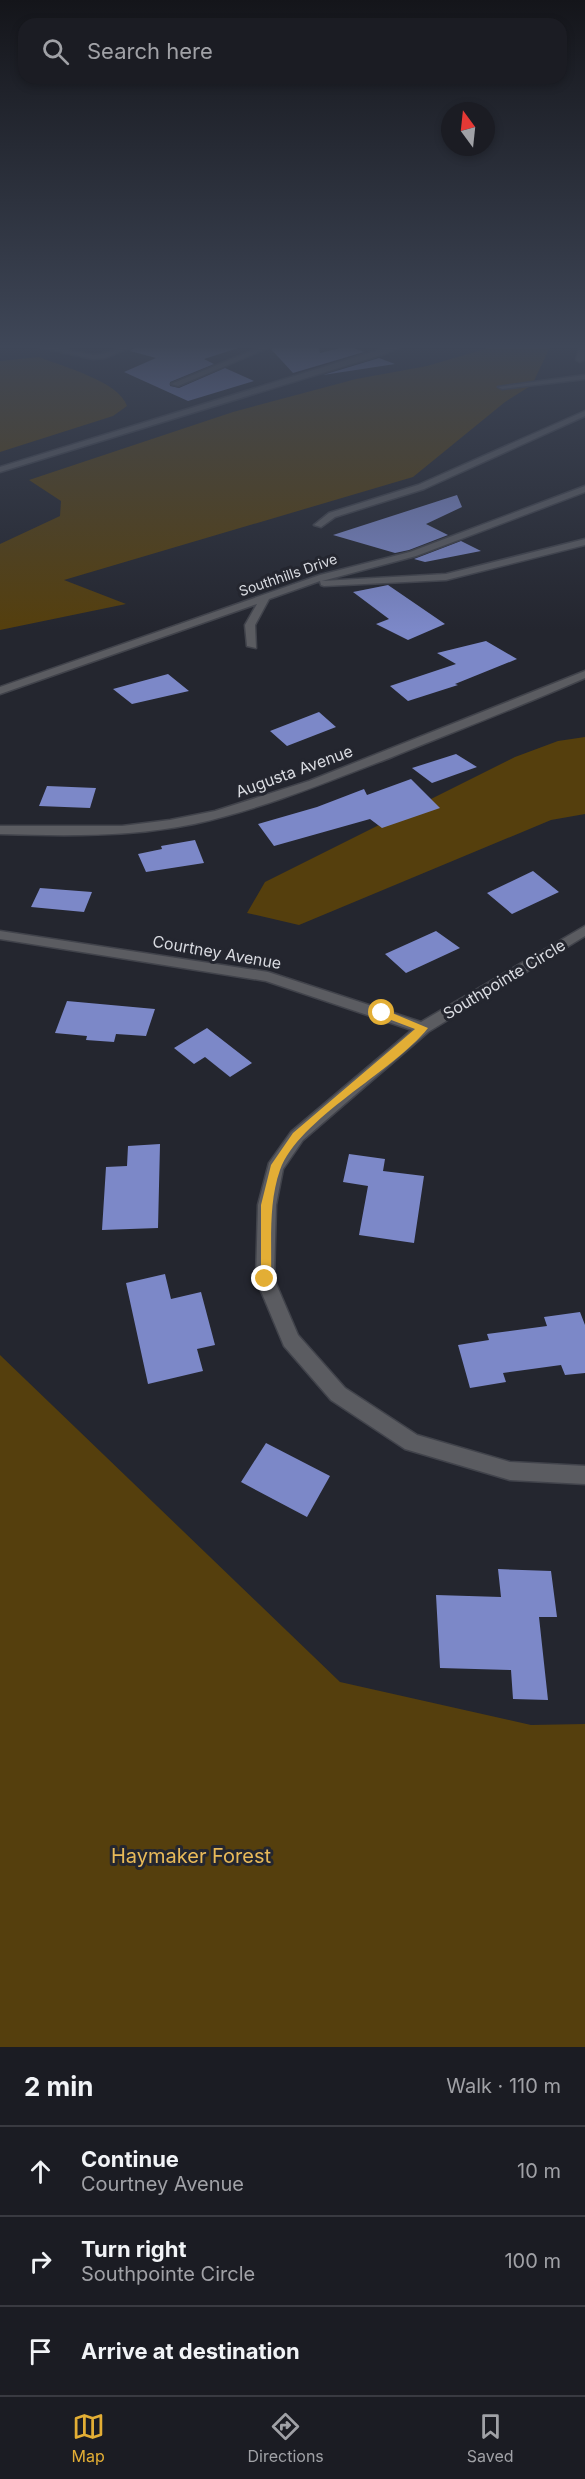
<!DOCTYPE html>
<meta charset="utf-8">
<style>
body{margin:0;font-family:Inter,sans-serif;background:#24252b;color:#f1f3f6}
.compass{position:absolute;left:441px;top:102px;width:54px;height:54px;border-radius:50%;background:#1b1c23;box-shadow:0 3px 9px #0003;rotate:345deg}
.stop{position:absolute;width:18px;height:18px;margin:-14px;border:4px solid #e3ae35;border-radius:50%;background:#fff}
.stop.end{background:#e3ae35;border-color:#fff;box-shadow:0 2px 6px #0008}
.list{margin:0;padding:0;list-style:none}
h2{display:flex;justify-content:space-between;align-items:center;height:78px;margin:0;padding:0 24px;font-size:26px}
h2 small{font-size:20px;font-weight:400;color:#a0a1a6}
.list li{display:grid;grid-template-columns:39px 1fr auto;gap:18px;align-items:center;box-sizing:border-box;height:90px;padding:0 24px;border-top:2px solid #393a41}
.list b{display:block;font-size:22px;white-space:nowrap}
.list p{margin:0;font-size:20px;white-space:nowrap;color:#a0a1a6}
.list em{font-size:20px;font-style:normal;color:#a0a1a6}
.icon{flex:none;width:33px;height:33px;fill:none;stroke:currentColor;stroke-width:2;stroke-linecap:round;stroke-linejoin:round}
.map{position:relative;flex:none;width:585px;height:2047px;overflow:hidden}
.search{position:absolute;background:#1b1c23;box-shadow:0 3px 9px #0003;left:18px;right:18px;top:18px;height:66px;display:flex;align-items:center;gap:15px;box-sizing:border-box;padding:0 21px;border-radius:18px;color:#a0a1a6;font-size:22px}
.sheet{height:348px;background:#1b1c23}
nav{display:flex;justify-content:space-around;align-items:center;box-sizing:border-box;height:84px;border-top:2px solid #393a41;background:#1b1c23;font-size:16px;color:#a0a1a6}
nav a{display:grid;justify-items:center;gap:3px}
nav .on{color:#e3ae35}
.map>svg:first-child{display:block}
.green{fill:#553f0d}
.building{fill:#7c88c8}
.lines{fill:none;stroke-linecap:round;stroke-linejoin:round}
.street-casing{stroke:#41434b;stroke-width:3}
.street{fill:#5b5c61;fill-rule:evenodd}
.route{fill:#e3ae35}
.labels{text-anchor:middle;stroke-width:6;stroke-linejoin:round;paint-order:stroke}
.far-street-label{font-size:14px;fill:#d9dbe1;stroke:#24262f}
.street-label{font-size:16px;fill:#d9dbe1;stroke:#24262f}
.near-park-label{font-size:20px;fill:#e9ba59;stroke:#24262f}
</style>
<div class="map">
<svg width="585" height="2047" viewBox="0 0 585 2047">
<rect width="100%" height="100%" fill="#24262f"/>
<path class="green" d="M502 344H546L550 347 532 385 505 402 413 477 64 580 126 604 0 630V544L60 516 61 501 29 480 233 412 356 379 427 366Z
M39 357C63 367 119 381 127 406L113 416 0 452V361Z
M585 737V814L551 820 299 925 247 913 265 882 515 757 558 741Z
M0 1355 340 1682 531 1725 585 1724V2047H0Z"/>
<path class="building" d="M140 344H237L238 348 204 359 214 364 170 382V386L179 388 225 368 254 381 188 401 124 372 156 358 130 351Z
M279 344H318L320 353 348 346 364 352 293 373 271 349Z
M379 358 395 364 323 375Z
M457 495 462 507 426 524 448 535 409 550 395 553 333 535Z
M461 541 481 551 425 562 414 559Z
M388 585 445 624 408 640 376 624 389 619 353 592Z
M486 641 517 659 455 684 458 685 408 701 390 686 456 664 437 653Z
M168 674 189 691 132 704 113 689Z
M319 712 336 727 287 746 270 731Z
M456 754 477 767 432 783 412 768Z
M411 779 440 808 382 828 370 819 274 846 258 824 317 807 364 789 367 795Z
M47 786 96 788 90 808 39 806Z
M195 840 204 863 146 872 138 854 162 849 161 846Z
M533 871 559 892 512 914 487 893Z
M40 888 92 892 84 912 31 907Z
M436 931 460 948 406 973 385 954Z
M67 1001 155 1009 146 1036 116 1034 114 1042 86 1040 87 1036 55 1033Z
M207 1028 252 1063 230 1077 205 1057 194 1064 174 1048Z
M160 1144 158 1228 102 1230 106 1167 127 1166 128 1146Z
M349 1154 385 1159 383 1171 424 1176 414 1243 359 1235 368 1186 343 1182Z
M165 1274 171 1299 201 1292 215 1345 197 1349 203 1371 148 1384 126 1283Z
M580 1312 585 1325V1373L565 1375 561 1365 503 1373 506 1382 470 1388 458 1345 489 1340 487 1334 547 1326 544 1317Z
M266 1443 330 1476 307 1517 241 1482Z
M498 1569 551 1571 557 1617H539L548 1700 513 1699 511 1670 440 1668 436 1595 501 1597Z"/>
<g class="lines">
<defs>
<path id="street" d="M25 344H38L93 355C109 355 122 344 138 344L105 358 93 359Z
M268 344H277L178 386 171 384Z
M398 344H407L384 354 0 472V467Z
M580 344H585L584 360 580 362 576 360Z
M585 375V379L502 389 498 387Z
M585 411V416L424 489 335 517 321 527 314 525 329 513 418 485Z
M585 486V492L416 556 322 581 446 574 585 539V545L446 580 324 586 321 585 320 581 269 599 255 625 256 648 247 646 245 625 257 604 0 694V687L320 575 410 552Z
M585 671V678C521 706 456 731 392 757 327 782 262 809 194 824 131 837 65 836 0 834V826H122L170 820 215 811 309 781Z
M585 926V936L428 1032 303 1140 283 1169 276 1205 274 1279 298 1335 345 1388 417 1435 510 1462 585 1466V1484L510 1480 405 1449 331 1400 284 1346 256 1279 258 1205 269 1163 291 1132 412 1030 266 981 0 939V931L268 972 421 1022Z"/>
</defs>
<use href="#street" class="street-casing"/>
<use href="#street" class="street"/>
</g>
<linearGradient id="sky" x2="0" y2="1"><stop stop-color="#14151a"/><stop offset="0.55" stop-color="#3f4758"/><stop offset="1" stop-color="#3f4758" stop-opacity="0"/></linearGradient>
<rect width="585" height="630" fill="url(#sky)"/>
<path class="route" d="M378 1010H385L428 1028C393 1072 299 1118 280 1170 268 1204 272 1243 271 1279L269 1282H261V1205L271 1165 293 1133 415 1029 378 1015Z"/>
<g class="labels">
<g class="far-street-label">
<text transform="translate(288 575) rotate(-19)" y="5">Southhills Drive</text>
</g>
<g class="street-label">
<text transform="translate(294 771) rotate(-20)" y="6">Augusta Avenue</text>
<text transform="translate(217 952) rotate(10)" y="6">Courtney Avenue</text>
<text transform="translate(504 979) rotate(-31)" y="6">Southpointe Circle</text>
</g>
<g class="near-park-label">
<text x="191" y="1863">Haymaker Forest</text>
</g>
</g>
</svg>
<svg class="compass" viewBox="-18 -18 36 36"><path d="M0-13l5 13h-10z" fill="#e53935"/><path d="M0 13l5-13h-10z" fill="#a0a1a6"/></svg>
<div class="stop" style="left:382px;top:1013px"></div>
<div class="stop end" style="left:265px;top:1279px"></div>
<div class="search"><svg class="icon" aria-label="search" viewBox="0 0 24 24"><circle cx="10" cy="10" r="6"/><path d="M15 15l6 6"/></svg>Search here</div>
</div>
<section class="sheet">
<h2>2 min<small>Walk · 110 m</small></h2>
<ul class="list">
<li><svg class="icon" aria-label="ahead" viewBox="0 0 24 24"><path d="M12 20V5M6 11l6-6 6 6"/></svg><div><b>Continue</b><p>Courtney Avenue</p></div><em>10 m</em></li>
<li><svg class="icon" aria-label="right" viewBox="0 0 24 24"><path d="M7 20v-9h11M14 6l5 5-5 5"/></svg><div><b>Turn right</b><p>Southpointe Circle</p></div><em>100 m</em></li>
<li><svg class="icon" aria-label="arrive" viewBox="0 0 24 24"><path d="M6 21V4h12l-3 4 3 4H6"/></svg><div><b>Arrive at destination</b></div></li>
</ul>
</section>
<nav>
<a class="on"><svg class="icon" aria-label="map" viewBox="0 0 24 24"><path d="M3 6l6-2 6 2 6-2v14l-6 2-6-2-6 2zM9 4v14M15 6v14"/></svg>Map</a>
<a><svg class="icon" aria-label="directions" viewBox="0 0 24 24"><path d="M12 3l9 9-9 9-9-9zM9 14v-3h6M13 9l2 2-2 2"/></svg>Directions</a>
<a><svg class="icon" aria-label="saved" viewBox="0 0 24 24"><path d="M7 4h10v16l-5-4-5 4z"/></svg>Saved</a>
</nav>
